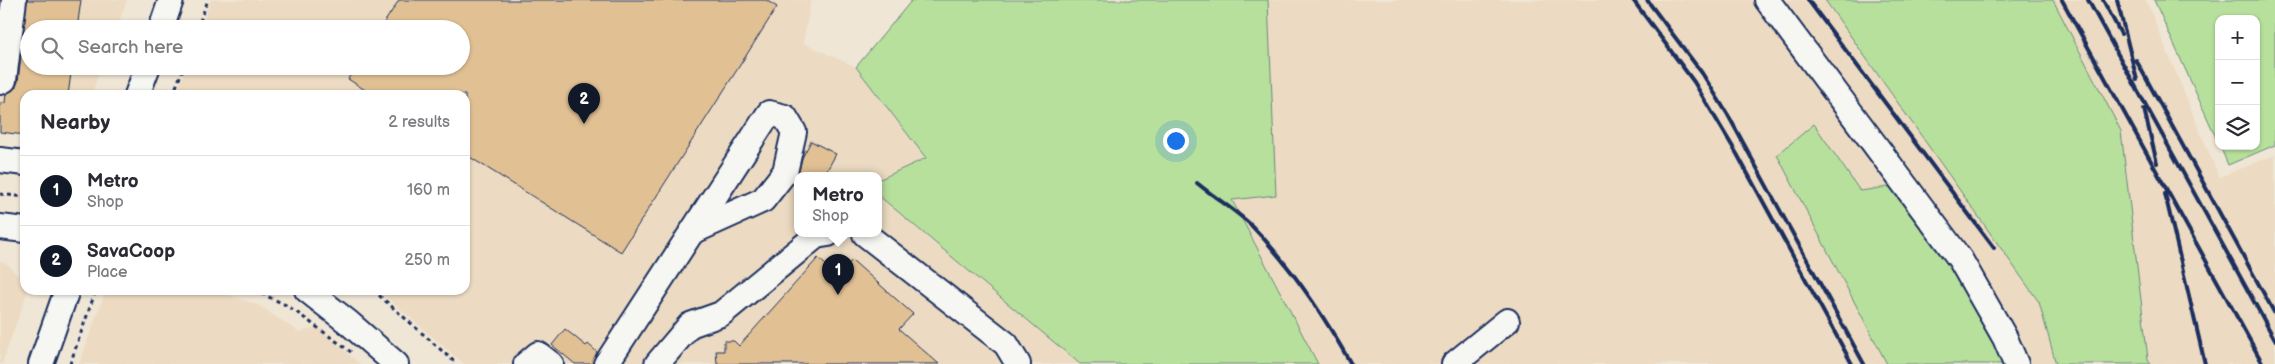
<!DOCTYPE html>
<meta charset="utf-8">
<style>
body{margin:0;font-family:"Balsamiq Sans",sans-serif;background:#f2f2f3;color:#2b2b33}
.controls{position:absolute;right:15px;top:15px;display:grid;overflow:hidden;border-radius:10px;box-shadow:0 1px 4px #0004}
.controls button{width:45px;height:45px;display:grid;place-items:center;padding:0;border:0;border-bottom:1px solid #e1e1e2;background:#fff;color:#2b2b33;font:25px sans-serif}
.you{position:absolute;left:1175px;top:140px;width:18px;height:18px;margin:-12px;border:4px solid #fff;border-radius:50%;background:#1a73e8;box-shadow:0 0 0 8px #1a73e833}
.badge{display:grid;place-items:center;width:32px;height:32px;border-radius:50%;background:#111827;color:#fff;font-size:16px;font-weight:700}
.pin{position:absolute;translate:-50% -41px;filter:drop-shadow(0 1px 2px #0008)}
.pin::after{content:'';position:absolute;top:26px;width:18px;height:15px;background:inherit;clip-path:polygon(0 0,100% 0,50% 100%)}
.popup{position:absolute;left:794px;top:172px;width:88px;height:65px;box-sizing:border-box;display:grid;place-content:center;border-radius:10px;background:#fff;filter:drop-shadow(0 1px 4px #0005);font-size:16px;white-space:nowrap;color:#7c7c81}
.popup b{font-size:19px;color:#2b2b33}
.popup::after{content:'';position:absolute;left:50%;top:100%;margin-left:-10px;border:10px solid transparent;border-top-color:#fff}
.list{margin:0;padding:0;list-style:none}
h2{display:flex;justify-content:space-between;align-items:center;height:65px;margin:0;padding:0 20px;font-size:21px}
h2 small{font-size:16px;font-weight:400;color:#7c7c81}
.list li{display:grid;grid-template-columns:32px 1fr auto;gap:15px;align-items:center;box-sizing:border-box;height:70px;padding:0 20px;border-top:1px solid #e1e1e2}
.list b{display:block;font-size:19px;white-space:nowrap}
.list p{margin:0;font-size:16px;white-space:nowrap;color:#7c7c81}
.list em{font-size:16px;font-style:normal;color:#7c7c81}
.icon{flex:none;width:28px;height:28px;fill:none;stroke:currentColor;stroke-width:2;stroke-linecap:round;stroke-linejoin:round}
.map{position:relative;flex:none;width:2275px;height:364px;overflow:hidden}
.search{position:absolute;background:#fff;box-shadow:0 1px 4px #0004;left:20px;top:20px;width:450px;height:55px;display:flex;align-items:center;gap:12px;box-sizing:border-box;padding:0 18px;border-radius:28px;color:#7c7c81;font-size:19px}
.panel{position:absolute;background:#fff;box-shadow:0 1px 4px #0004;left:20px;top:90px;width:450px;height:205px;border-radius:15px}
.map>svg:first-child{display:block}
.built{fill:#ecdbc2}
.green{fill:#b7e09c;stroke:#69887d}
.building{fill:#e1c194;stroke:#1b2f5e}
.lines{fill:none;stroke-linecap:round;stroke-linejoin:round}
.minor-casing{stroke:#1b2f5e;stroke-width:28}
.path{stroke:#1b2f5e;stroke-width:3;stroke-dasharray:4 4;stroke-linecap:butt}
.minor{stroke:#f6f6f2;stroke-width:24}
.rail{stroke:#1b2f5e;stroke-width:4}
</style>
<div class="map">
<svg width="2275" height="364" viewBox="0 0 2275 364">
<rect width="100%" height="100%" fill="#f0e6d6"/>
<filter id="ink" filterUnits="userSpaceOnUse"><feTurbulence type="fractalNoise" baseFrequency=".02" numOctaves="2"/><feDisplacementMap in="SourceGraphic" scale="10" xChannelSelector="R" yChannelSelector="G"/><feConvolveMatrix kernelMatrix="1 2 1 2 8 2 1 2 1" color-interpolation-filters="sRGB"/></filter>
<g filter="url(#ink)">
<path class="built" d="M0 0H127L116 29H29V66H102L91 95H25V136L0 133Z
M211 0H811L803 43 856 67 926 158 878 180V176H798V234H878V195L1080 364H464L378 290H465V95H176L187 66H461V29H201Z
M1131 0H2146L2219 177 2275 155V364H1318L1134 10Z
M0 261 6 263 25 283V290H28L2 364H0Z
M112 290H214L258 305 299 332 318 327 360 364H79L104 295Z"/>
<path class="green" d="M912 0H1268L1276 195 1232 200 1318 364H1080L878 195V180L926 158 856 67Z
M1825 0H2053L2121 131 2148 359 2151 364H2056L2039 302Z
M2154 0H2275V145L2228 165 2220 146H2256V19H2219V144Z
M1814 124 1860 191 1896 186 1962 273 2008 364H1887L1777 155Z"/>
<path class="building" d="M27 0H81L77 29H29V66H72L68 95H25V135L0 132V103H5L6 94 15 88 18 82Z
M399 0H766L777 7 621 252 465 154V95H373L348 79 356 66H461V29H380Z
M811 141 836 154 824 176H798L802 158Z
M818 258 838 276 852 260 913 314 899 329 939 364H717L716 351H724V341H734L739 346Z
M565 329 586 346 588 344 597 352 592 364H575L552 345Z"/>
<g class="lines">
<defs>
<path id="minor" d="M1767 0 1960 259 2005 338 2016 364
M161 29 171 0
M0 82 4 80 14 0
M137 95 148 66
M0 160 25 163
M0 227 25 230
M865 234 1006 344 1018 364
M307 290 349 323 396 364
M41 364 67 290
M526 364 538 354 551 364
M606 364 769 113 785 117 794 132 785 172 763 200 692 232
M657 364 690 325 721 314 816 236 828 234
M1454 364 1507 321"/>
</defs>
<use href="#minor" class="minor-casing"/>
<path class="path" d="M197 29 208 0
M173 95 184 66
M0 194 25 197
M24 256H25
M254 290 288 306 351 352
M373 290 457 364
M70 364 96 290"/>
<use href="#minor" class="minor"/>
<path class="rail" d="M1633 0 1694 82 1737 154 1852 364
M1647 0 1702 73 1728 115 1864 364
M1808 0 1994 248
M2062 0 2263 364
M2088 0 2275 340
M2103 0 2121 34
M2117 0 2137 80
M2136 60 2275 314
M2144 109 2157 163
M1197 183C1214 197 1235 210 1251 225 1291 266 1323 314 1351 364
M2165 194 2205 364"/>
</g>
</g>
</svg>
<div class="controls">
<button>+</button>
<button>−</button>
<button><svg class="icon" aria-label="layers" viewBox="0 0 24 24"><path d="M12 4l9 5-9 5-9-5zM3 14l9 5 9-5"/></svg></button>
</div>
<div class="you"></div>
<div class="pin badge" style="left:838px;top:295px">1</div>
<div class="popup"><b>Metro</b>Shop</div>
<div class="pin badge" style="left:584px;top:124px">2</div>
<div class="search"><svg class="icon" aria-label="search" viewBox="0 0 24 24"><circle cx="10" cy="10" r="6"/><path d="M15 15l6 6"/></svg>Search here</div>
<section class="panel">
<h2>Nearby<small>2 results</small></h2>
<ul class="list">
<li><span class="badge">1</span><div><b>Metro</b><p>Shop</p></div><em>160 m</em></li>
<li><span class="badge">2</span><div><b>SavaCoop</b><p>Place</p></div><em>250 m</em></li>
</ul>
</section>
</div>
